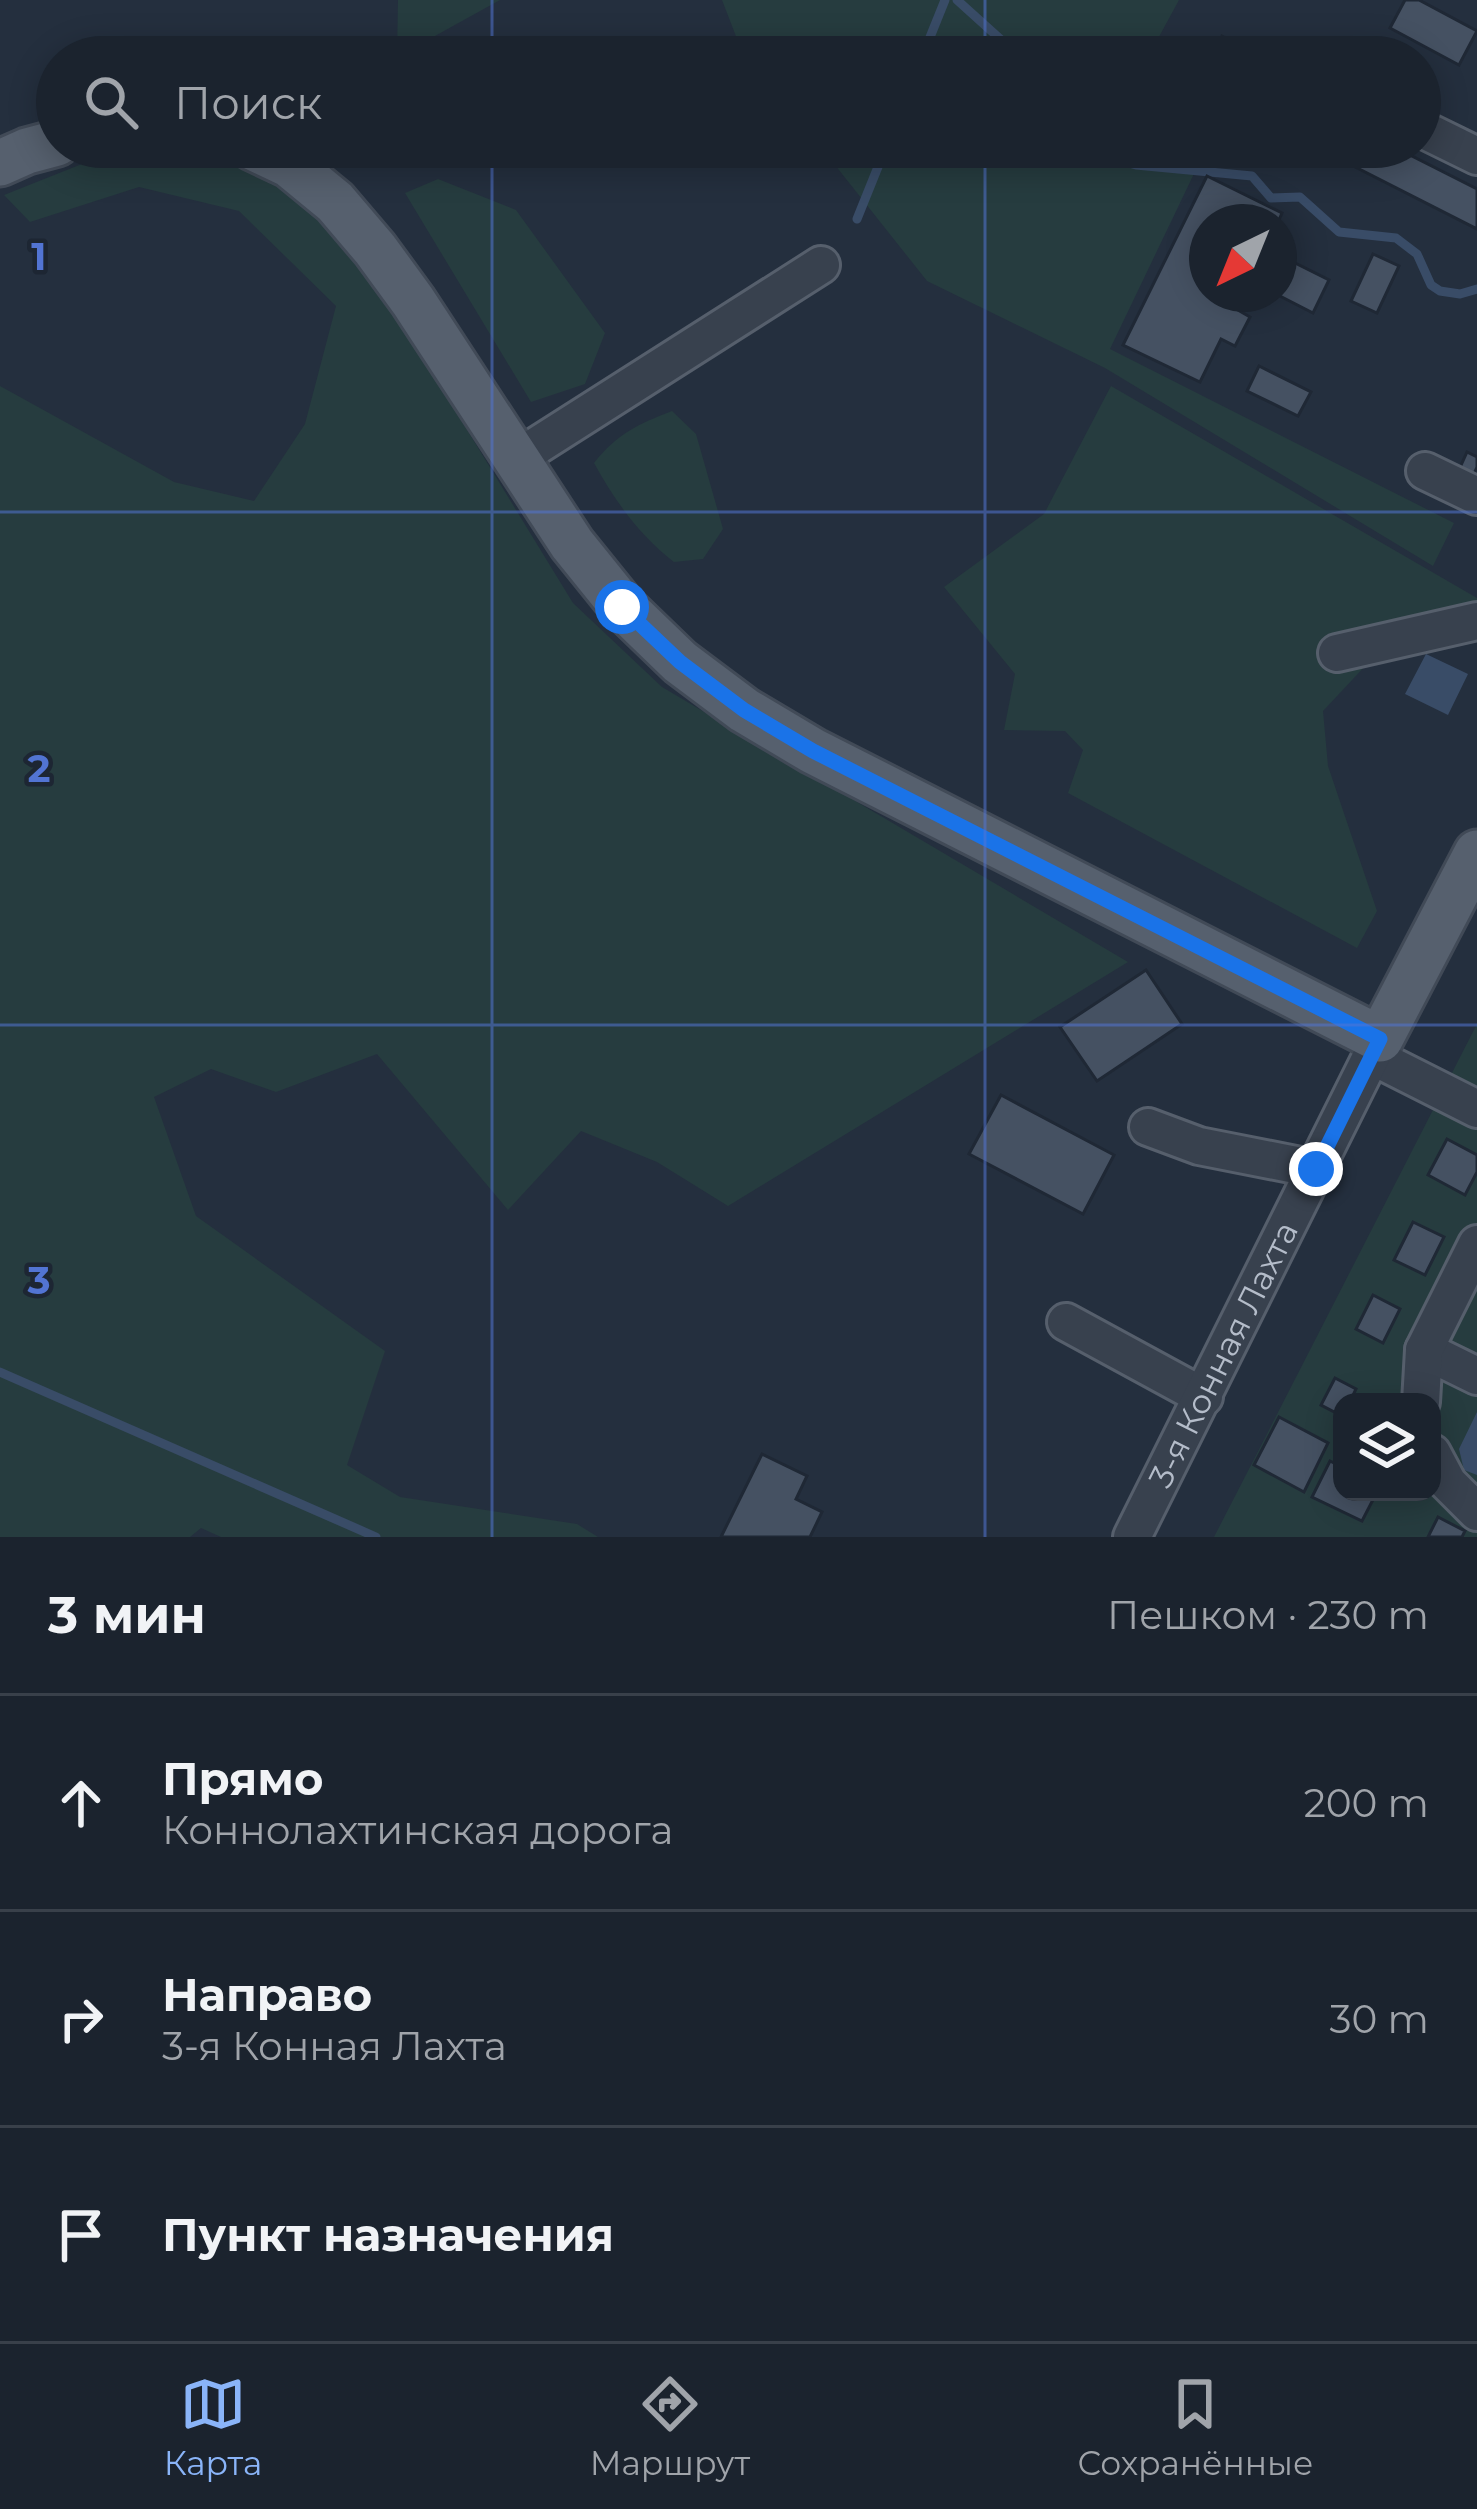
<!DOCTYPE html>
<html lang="ru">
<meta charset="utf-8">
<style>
body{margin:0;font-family:Montserrat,sans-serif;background:#282f3a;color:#f1f3f6}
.controls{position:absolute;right:36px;bottom:36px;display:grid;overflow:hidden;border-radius:24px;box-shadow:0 6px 30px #0003}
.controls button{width:108px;height:108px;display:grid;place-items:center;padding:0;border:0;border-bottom:3px solid #39404a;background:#1b232e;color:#f1f3f6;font:60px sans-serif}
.compass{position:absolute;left:1189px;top:204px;width:108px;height:108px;border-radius:50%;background:#1b232e;box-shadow:0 6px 30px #0003;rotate:223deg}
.stop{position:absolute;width:36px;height:36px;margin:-27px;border:9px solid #1a73e8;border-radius:50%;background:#fff}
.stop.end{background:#1a73e8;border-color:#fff;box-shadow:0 3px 12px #0008}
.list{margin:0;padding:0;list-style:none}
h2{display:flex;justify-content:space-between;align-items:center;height:156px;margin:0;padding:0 48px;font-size:51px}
h2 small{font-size:39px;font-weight:400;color:#a0a4aa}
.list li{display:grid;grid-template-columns:78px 1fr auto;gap:36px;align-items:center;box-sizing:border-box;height:216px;padding:0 48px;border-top:3px solid #39404a}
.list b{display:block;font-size:45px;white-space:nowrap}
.list p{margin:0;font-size:39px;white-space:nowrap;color:#a0a4aa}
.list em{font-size:39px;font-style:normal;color:#a0a4aa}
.icon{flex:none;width:66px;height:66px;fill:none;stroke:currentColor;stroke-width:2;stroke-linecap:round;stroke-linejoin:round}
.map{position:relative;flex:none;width:1477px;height:1537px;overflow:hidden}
.search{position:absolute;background:#1b232e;box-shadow:0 6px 30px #0003;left:36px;right:36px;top:36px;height:132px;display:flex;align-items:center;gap:30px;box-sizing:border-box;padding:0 42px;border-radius:66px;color:#a0a4aa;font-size:45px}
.sheet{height:804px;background:#1b232e}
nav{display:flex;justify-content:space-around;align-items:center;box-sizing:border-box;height:168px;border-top:3px solid #39404a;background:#1b232e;font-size:33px;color:#a0a4aa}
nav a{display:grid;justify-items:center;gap:6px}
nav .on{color:#8ab4f8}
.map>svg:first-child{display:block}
.green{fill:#263c3f;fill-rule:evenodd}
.water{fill:#394c67}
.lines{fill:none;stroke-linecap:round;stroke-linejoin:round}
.stream{stroke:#394c67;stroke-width:9}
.building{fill:#455162;stroke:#1f2835;stroke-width:3}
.minor-casing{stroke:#565f6c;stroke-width:42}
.major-casing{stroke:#414a57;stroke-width:51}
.minor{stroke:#38414e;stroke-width:36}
.major{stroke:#56606e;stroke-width:45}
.route{stroke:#1a73e8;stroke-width:15}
.grid{fill:none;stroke:#5274d3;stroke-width:3;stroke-opacity:0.55}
.labels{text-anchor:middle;stroke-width:9;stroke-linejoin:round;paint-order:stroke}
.street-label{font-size:33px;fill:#b4bcc9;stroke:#1d2633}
.grid-label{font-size:39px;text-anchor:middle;font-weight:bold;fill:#5274d3;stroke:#1d2633;stroke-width:9;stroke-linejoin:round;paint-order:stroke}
</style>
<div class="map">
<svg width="1477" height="1537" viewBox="0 0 1477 1537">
<rect width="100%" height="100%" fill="#242f3e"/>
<path class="green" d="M398 0H500L397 57Z
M722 0H1179L1148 57H744Z
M815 147H1154L1202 157 1110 349 1454 523 1433 566 1105 368 927 281 831 160Z
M201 152 273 179 337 235 401 322 573 603 662 687 1128 962 728 1206 657 1162 581 1131 508 1210 377 1054 276 1092 211 1069 154 1097 196 1216 385 1351 347 1465 400 1497 577 1524 598 1537H221L201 1528 190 1537H0V386L174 482 254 501 305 424 336 306 239 211 139 187 30 222 4 195 97 158Z
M438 179 516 210 605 333 585 384 531 402 405 193Z
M1111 386 1477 598V632L1368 663 1323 711 1328 766 1377 911 1357 948 1068 793 1083 750 1065 731 1004 730 1015 674 944 587 1044 514Z
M672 411 696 434 723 529 703 559 674 562C639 535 615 501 594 463 617 434 638 424 672 411Z
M1477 1024V1537H1214L1248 1471ZM1342 1402H1432V1492H1342Z"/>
<path class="water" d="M1426 654 1468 674 1448 715 1405 694Z
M1477 1412V1475L1464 1470 1459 1449Z"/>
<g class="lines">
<path class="stream" d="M957 0 1020 57
M922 57 945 0
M1097 147 1109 157 1136 165 1252 176 1271 198 1300 197 1339 232 1396 238 1417 254 1431 285 1440 291 1460 294 1477 289
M857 219 886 147
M0 1372 376 1537"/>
</g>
<path class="building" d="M1405 0H1419L1477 31 1459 65 1390 28Z
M1222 36 1257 53 1255 57H1212Z
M1316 147H1394L1477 189V229Z
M1207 176 1282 213 1278 222H1207V294H1243L1236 309 1250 317 1235 346 1221 339 1200 382 1123 345Z
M1373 254 1399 266 1377 313 1351 301Z
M1279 255 1329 280 1313 313 1276 294H1279Z
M1259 366 1311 392 1298 416 1247 391Z
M1467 452 1477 457V467L1472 478 1458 472Z
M1146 970 1182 1024 1097 1081 1060 1027Z
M1001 1095 1114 1155 1083 1214 969 1154Z
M1447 1139 1477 1155V1172L1465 1195 1428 1175Z
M1413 1222 1444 1237 1425 1275 1394 1260Z
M1373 1295 1400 1309 1383 1343 1356 1329Z
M1335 1378 1356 1389 1350 1402H1342V1416L1321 1405Z
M1279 1417 1328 1443 1304 1492 1254 1465Z
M762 1454 807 1476 796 1499 822 1512 810 1537H721Z
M1330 1461 1342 1467V1492H1377L1362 1521 1312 1497Z
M1438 1517 1465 1531 1462 1537H1428Z"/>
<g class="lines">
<defs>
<g id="minor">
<path d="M1420 128 1477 156"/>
<path d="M516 459 821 265"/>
<path d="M1425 471 1477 496"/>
<path d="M1337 653 1477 621"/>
<path d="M1372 1056 1477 1109"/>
<path d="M1148 1127 1199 1146 1316 1169"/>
<path d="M1066 1322 1204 1397"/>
<path d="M1424 1350 1477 1376"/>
<path d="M1421 1402 1424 1350 1477 1244"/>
<path d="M1432 1453 1448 1483 1477 1512"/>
<path id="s1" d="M1132 1537 1380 1039"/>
</g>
<path id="major" d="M252 147 290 165 335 202 375 249 413 301 572 544 622 606 680 662 744 710 813 751 1380 1039 1477 853
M0 163 27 151 57 143"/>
</defs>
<use href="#minor" class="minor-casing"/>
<use href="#major" class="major-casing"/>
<use href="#minor" class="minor"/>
<use href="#major" class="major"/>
</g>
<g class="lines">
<path class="route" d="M622 607 680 662 744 710 813 751 1380 1039 1316 1169"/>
</g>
<path class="grid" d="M492 0V57M985 0V57M492 147V1537M985 147V1537M0 512H1477M0 1025H1477"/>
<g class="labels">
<g class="street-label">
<text dy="12" stroke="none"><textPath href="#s1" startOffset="204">3-я Конная Лахта</textPath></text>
</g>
</g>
<g class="grid-label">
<text x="39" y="270">1</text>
<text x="39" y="782">2</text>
<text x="39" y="1294">3</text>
</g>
</svg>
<div class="controls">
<button><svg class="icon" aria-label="layers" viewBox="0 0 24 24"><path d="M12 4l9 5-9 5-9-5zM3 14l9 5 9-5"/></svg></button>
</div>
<svg class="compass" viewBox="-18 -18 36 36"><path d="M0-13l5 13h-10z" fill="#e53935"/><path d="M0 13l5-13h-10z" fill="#a0a4aa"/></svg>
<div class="stop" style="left:622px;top:607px"></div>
<div class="stop end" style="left:1316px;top:1169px"></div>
<div class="search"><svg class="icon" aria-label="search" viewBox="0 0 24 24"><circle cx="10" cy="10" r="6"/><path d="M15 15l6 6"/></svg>Поиск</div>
</div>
<section class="sheet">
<h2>3 мин<small>Пешком · 230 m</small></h2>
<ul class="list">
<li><svg class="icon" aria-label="ahead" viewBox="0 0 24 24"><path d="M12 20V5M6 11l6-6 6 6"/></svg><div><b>Прямо</b><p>Коннолахтинская дорога</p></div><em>200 m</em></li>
<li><svg class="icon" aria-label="right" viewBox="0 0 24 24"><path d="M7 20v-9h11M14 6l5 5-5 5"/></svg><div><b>Направо</b><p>3-я Конная Лахта</p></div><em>30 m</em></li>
<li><svg class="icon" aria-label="arrive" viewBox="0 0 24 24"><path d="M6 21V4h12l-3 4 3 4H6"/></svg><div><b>Пункт назначения</b></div></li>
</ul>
</section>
<nav>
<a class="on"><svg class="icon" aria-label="map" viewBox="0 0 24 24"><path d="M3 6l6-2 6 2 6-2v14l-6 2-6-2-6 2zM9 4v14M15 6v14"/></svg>Карта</a>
<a><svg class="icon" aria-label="directions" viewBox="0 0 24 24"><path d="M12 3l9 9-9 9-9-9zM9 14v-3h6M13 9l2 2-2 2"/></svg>Маршрут</a>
<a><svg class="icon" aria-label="saved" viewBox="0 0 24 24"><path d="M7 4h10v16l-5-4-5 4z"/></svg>Сохранённые</a>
</nav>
